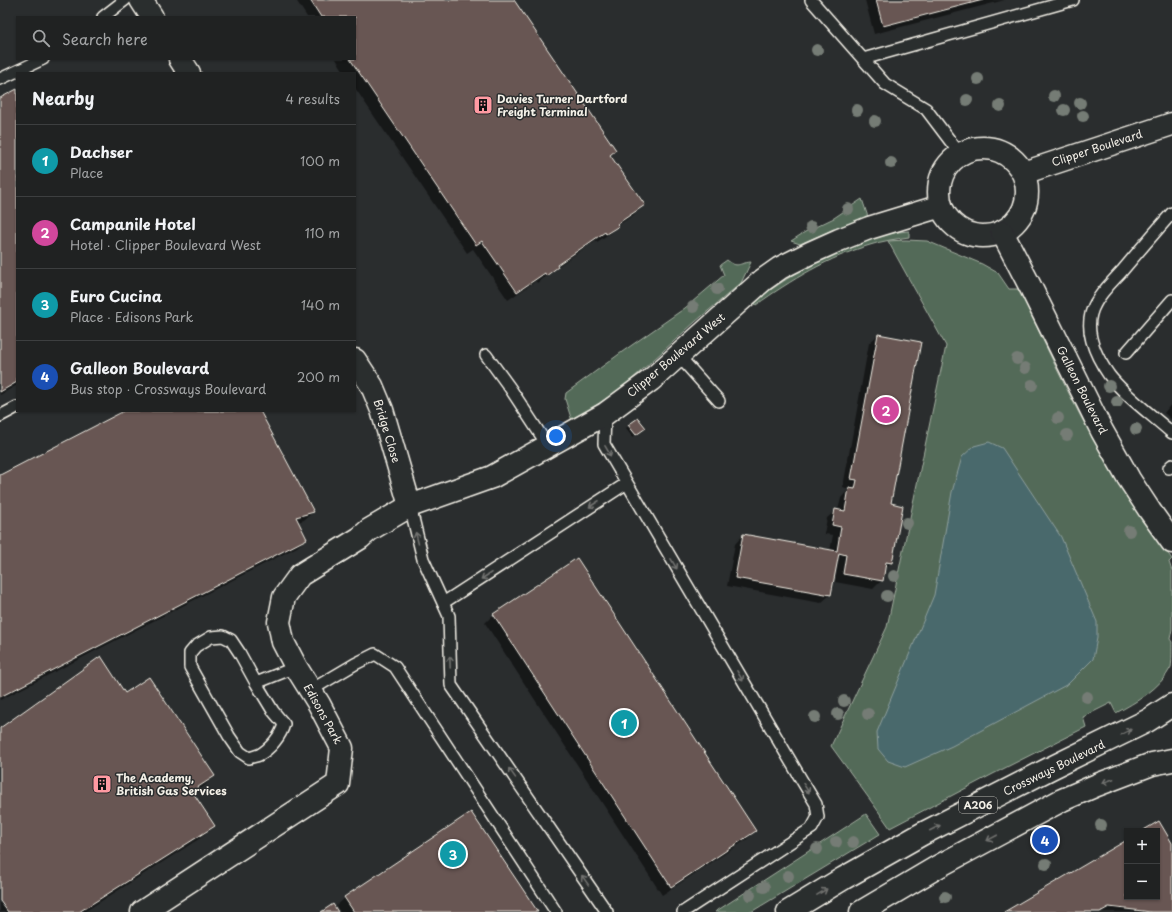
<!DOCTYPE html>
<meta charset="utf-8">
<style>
body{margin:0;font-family:"Playpen Sans",sans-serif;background:#2d2f2f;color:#f1f3f6}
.controls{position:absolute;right:12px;bottom:12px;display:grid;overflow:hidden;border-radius:0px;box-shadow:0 1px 3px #0004}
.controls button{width:36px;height:36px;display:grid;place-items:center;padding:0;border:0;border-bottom:1px solid #3d3f40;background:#202222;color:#f1f3f6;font:20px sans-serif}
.you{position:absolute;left:556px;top:436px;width:14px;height:14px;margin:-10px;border:3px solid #fff;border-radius:50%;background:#1a73e8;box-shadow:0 0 0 6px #1a73e833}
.badge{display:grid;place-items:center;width:26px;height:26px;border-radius:50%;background:#bca0f2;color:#fff;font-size:13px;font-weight:700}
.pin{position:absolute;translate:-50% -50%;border:2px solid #fff;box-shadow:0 1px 4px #0006}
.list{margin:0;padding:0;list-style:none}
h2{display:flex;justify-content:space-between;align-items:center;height:52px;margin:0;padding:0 16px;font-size:17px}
h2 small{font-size:13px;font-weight:400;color:#a2a4a5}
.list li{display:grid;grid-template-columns:26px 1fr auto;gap:12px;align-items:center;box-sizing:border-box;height:72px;padding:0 16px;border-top:1px solid #3d3f40}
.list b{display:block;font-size:15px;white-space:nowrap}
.list p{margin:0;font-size:13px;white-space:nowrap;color:#a2a4a5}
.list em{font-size:13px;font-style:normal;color:#a2a4a5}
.icon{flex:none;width:22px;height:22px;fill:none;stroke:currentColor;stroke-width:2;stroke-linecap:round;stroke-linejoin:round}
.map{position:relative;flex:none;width:1172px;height:912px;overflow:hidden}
.search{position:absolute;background:#202222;box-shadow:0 1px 3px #0004;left:16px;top:16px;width:340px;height:44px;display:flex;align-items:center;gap:10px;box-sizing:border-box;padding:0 14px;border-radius:0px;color:#a2a4a5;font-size:15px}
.panel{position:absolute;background:#202222;box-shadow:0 1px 3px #0004;left:16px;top:72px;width:340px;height:340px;border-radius:0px}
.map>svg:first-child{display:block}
.green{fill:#526a58;stroke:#a3aea0}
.water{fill:#4a696c;stroke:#8e9f9e}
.shadow{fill:#0007}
.building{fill:#685652;stroke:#f4f1e8}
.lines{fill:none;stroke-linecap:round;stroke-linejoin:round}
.service-casing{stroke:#f4f1e8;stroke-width:14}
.minor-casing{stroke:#f4f1e8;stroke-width:25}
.tertiary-casing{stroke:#f4f1e8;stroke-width:25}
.primary-casing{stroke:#f4f1e8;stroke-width:25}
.service{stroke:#2a2d2e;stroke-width:11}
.minor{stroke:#2a2d2e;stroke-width:22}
.tertiary{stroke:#2a2d2e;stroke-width:22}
.primary{stroke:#2a2d2e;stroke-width:22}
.tree{fill:#757b74}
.oneway{stroke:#71726f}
.labels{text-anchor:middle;stroke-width:3;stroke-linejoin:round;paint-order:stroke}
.shield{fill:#2a2d2e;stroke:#b7b6b0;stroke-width:1}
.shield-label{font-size:10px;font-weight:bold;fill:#f4f1e8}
.poi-label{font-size:11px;font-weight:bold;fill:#f4f1e8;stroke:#2a2d2e;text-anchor:start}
.street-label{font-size:11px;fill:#f4f1e8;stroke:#2a2d2e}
</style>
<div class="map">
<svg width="1172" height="912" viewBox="0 0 1172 912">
<rect width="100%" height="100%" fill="#2a2d2e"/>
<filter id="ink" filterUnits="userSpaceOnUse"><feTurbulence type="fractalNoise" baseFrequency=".025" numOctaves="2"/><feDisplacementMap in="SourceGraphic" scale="8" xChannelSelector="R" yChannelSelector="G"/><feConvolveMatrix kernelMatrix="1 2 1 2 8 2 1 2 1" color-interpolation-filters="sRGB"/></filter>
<g filter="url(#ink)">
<path class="green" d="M862 199 868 217 837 228 800 244 791 241 805 232 834 218Z
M909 231V237C895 239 882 241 870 245 829 257 791 280 756 305L754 302C794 271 858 234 909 231Z
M906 240 927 241 982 264 998 273 1009 289H1019C1051 357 1082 426 1123 489 1138 513 1155 536 1172 559L1169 562 1172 571V629L1170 639 1172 642C1172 648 1172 662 1171 667 1160 689 1136 702 1116 713L1111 703 1083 717 1086 727 993 774 890 828 876 808 831 746 887 627 946 346 888 241Z
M727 260C738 269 738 263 751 262L741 283 695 322 630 381 616 392 572 421 565 399 566 393 622 352 685 308 724 275 720 265Z
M866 814 880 834 751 912H715Z"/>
<path class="water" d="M989 442 1002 448 1061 537 1097 622V638L1093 659 1068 684 952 746 905 767 888 761 878 749 877 732 934 595 952 492 962 457 974 446Z"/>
<path class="shadow" d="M296 0H513L615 150 610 156 643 205 635 214 617 226 609 234 597 242 596 240 557 267 548 275 537 283 536 281 508 300 473 249 467 253 355 88V73H345L336 59H355V17H307Z
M865 0H1005L874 34Z
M17 90V385L0 395V99Z
M878 335 890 504 891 562 884 570 882 580 873 589 835 582 838 563H836L830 595 821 603 727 586 735 544 743 535 830 551 833 535 824 534 827 518 836 510H838L841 498 848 490 849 489 843 487 869 343Z
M1172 403V420L1164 413Z
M126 411H259L313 512 304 520 298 522 306 539 297 547 0 700V477Z
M629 426 642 430 633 437 626 428Z
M577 560 755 831 746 840 662 895 485 623 493 615Z
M0 729 214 776 203 787 192 794 213 826 202 837 84 912H0Z
M1159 822 1172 845V912H1006L1127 841V897H1157V831H1144Z
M345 898 536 912H340L336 906Z"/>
<path class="building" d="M310 0H514L616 150 610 155 645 205 617 224 619 226 606 234 605 232 557 265 558 267 546 276 545 273 517 292 482 241 476 245 350 59H355V17H321Z
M876 0H983L883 26Z
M17 89V382L0 392V98Z
M878 334 921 342 891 503 903 506 892 563 886 562 883 581 843 574 846 555 839 553 831 595 735 578 743 534 837 551 841 527 832 525 835 509 845 511 849 488 855 489 857 480 851 479Z
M124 411H260L314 512 296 517 307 539 0 697V475Z
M638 418 646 428 636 435 628 425Z
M577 558 756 831 671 887 493 614Z
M101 656 125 693 149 677 215 776 192 791 215 826 79 912H8L0 901V728Z
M471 812 538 912H354L344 897Z
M1159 821 1172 843V912H1151L1109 907 1100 912H1004L1127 840V897H1157V831H1142Z
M333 904 338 912H321Z"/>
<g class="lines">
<defs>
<path id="service" d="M811 0 885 84 926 109 960 154
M103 17 125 0
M863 59 1073 0
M0 79 43 59
M1172 213C1155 232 1138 252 1122 271 1113 281 1101 292 1095 304 1082 327 1095 355 1109 375 1124 395 1153 416 1172 433
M1126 353 1172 300
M486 355 510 388 548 446
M678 355 719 401
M605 414 604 444 801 779 816 804 818 817 812 828 683 912
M0 416 17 407
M1169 468 1172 465
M410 506 423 559 449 616 451 685 607 912
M443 603 627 483
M256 683 239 652 231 640 223 636 211 637 196 646 190 653V667L229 736 240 752 249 758C252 757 256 756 259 755 270 749 281 736 284 724L273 711 256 683 296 667
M311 690 355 664 375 654 395 667 556 912"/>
<path id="minor" d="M141 0 152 17
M180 59 189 73
M939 192a44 44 0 1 1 88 0a44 44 0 1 1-88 0Z
M1023 173 1172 124
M355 360 372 386 382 410 410 506
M142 912 338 784 342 748 319 704 296 667 283 642 279 622 284 597 300 575 360 538 369 530 410 506 492 477 605 414 651 380 763 280 780 268 810 253 839 240 869 228 941 206"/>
<path id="tertiary" d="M1002 232 1031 288 1102 431 1129 479 1150 511 1172 542"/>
<path id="primary" d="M788 912 844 878 922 834 1051 768 1147 721 1172 705
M861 912 939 866 1062 800 1097 785 1152 764 1172 760"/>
</defs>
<use href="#service" class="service-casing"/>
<use href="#minor" class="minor-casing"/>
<use href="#tertiary" class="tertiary-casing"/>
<use href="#primary" class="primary-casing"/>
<use href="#service" class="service"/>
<use href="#minor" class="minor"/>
<use href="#tertiary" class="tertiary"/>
<use href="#primary" class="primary"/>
</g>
<g class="tree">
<circle cx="817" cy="50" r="6"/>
<circle cx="978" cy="79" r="6"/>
<circle cx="1054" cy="96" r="6"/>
<circle cx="967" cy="100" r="6"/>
<circle cx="1080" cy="103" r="6"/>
<circle cx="1000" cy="106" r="6"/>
<circle cx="857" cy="110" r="6"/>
<circle cx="1064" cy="110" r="6"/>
<circle cx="1083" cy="116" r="6"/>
<circle cx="875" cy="121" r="6"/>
<circle cx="891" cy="163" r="6"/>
<circle cx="848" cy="209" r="6"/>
<circle cx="811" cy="227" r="6"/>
<circle cx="717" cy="289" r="6"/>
<circle cx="693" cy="307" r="6"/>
<circle cx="1017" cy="359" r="6"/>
<circle cx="1025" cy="368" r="6"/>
<circle cx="1032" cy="385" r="6"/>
<circle cx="1109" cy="386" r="6"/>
<circle cx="1117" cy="402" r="6"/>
<circle cx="1058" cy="418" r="6"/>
<circle cx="1136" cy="429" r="6"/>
<circle cx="1067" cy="435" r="6"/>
<circle cx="907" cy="523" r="6"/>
<circle cx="1129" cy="531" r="6"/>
<circle cx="894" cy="576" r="6"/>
<circle cx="887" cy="596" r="6"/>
<circle cx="1087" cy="697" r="6"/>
<circle cx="844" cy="701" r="6"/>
<circle cx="838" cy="714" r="6"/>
<circle cx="868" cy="714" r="6"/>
<circle cx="815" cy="717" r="6"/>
<circle cx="1101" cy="825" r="6"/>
<circle cx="836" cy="842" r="6"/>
<circle cx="853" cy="842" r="6"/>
<circle cx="817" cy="849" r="6"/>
<circle cx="1046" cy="864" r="6"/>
<circle cx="788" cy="876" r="6"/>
<circle cx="764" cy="887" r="6"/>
<circle cx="750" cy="895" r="6"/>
<circle cx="945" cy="897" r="6"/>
</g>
<defs><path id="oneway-shaft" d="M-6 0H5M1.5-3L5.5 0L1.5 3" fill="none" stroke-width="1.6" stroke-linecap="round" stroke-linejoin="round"/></defs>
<g class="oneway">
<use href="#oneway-shaft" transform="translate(608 451) rotate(60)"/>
<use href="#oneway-shaft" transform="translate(594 504) rotate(147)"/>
<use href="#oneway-shaft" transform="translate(417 538) rotate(-104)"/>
<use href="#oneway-shaft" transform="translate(674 564) rotate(60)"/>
<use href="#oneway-shaft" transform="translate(486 576) rotate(147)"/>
<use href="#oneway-shaft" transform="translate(450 662) rotate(-92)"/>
<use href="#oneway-shaft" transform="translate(740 676) rotate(60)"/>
<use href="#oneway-shaft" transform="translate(1126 732) rotate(-27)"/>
<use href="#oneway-shaft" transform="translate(512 773) rotate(-125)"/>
<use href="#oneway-shaft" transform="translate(1108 781) rotate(159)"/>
<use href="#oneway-shaft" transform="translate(806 788) rotate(58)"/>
<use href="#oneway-shaft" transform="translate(935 828) rotate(-27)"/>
<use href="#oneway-shaft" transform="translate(992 838) rotate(152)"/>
<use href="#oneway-shaft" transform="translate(585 880) rotate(-125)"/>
<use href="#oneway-shaft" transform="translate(822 892) rotate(-31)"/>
</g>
</g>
<defs>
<symbol id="building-square" viewBox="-11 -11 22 22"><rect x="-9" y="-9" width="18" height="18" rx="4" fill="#ff9aa2" stroke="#2a2d2e"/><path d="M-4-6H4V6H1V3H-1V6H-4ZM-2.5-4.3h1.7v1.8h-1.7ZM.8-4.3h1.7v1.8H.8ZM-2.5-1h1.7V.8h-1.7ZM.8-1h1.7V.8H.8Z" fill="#111"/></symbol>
</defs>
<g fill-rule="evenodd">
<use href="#building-square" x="472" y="94" width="22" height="22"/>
<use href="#building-square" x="91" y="773" width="22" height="22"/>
</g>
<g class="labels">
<rect class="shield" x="959" y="797" width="38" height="16" rx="3"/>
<g class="shield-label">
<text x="978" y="809">A206</text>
</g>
<g class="poi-label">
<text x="497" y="103">Davies Turner Dartford<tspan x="497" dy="13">Freight Terminal</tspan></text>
<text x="116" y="782">The Academy,<tspan x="116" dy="13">British Gas Services</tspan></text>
</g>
<g class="street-label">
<text transform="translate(1097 148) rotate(-18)" y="4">Clipper Boulevard</text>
<text transform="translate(676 355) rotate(-40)" y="4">Clipper Boulevard West</text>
<text transform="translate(1082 390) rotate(63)" y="4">Galleon Boulevard</text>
<text transform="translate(387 431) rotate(73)" y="4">Bridge Close</text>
<text transform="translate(323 714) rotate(61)" y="4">Edisons Park</text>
<text transform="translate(1054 768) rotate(-26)" y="4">Crossways Boulevard</text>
</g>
</g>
</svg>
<div class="controls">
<button>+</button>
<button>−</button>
</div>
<div class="you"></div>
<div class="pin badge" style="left:624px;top:723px;background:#0f9aa8">1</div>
<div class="pin badge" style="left:886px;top:410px;background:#d1479c">2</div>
<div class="pin badge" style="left:453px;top:854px;background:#0f9aa8">3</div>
<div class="pin badge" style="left:1045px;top:840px;background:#1a4fb4">4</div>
<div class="search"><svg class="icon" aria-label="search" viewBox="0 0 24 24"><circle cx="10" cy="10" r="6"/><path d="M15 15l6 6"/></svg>Search here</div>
<section class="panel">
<h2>Nearby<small>4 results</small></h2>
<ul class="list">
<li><span class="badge" style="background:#0f9aa8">1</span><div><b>Dachser</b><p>Place</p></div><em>100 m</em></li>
<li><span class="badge" style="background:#d1479c">2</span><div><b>Campanile Hotel</b><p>Hotel · Clipper Boulevard West</p></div><em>110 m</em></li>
<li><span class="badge" style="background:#0f9aa8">3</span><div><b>Euro Cucina</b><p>Place · Edisons Park</p></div><em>140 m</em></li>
<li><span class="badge" style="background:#1a4fb4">4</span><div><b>Galleon Boulevard</b><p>Bus stop · Crossways Boulevard</p></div><em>200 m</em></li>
</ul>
</section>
</div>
